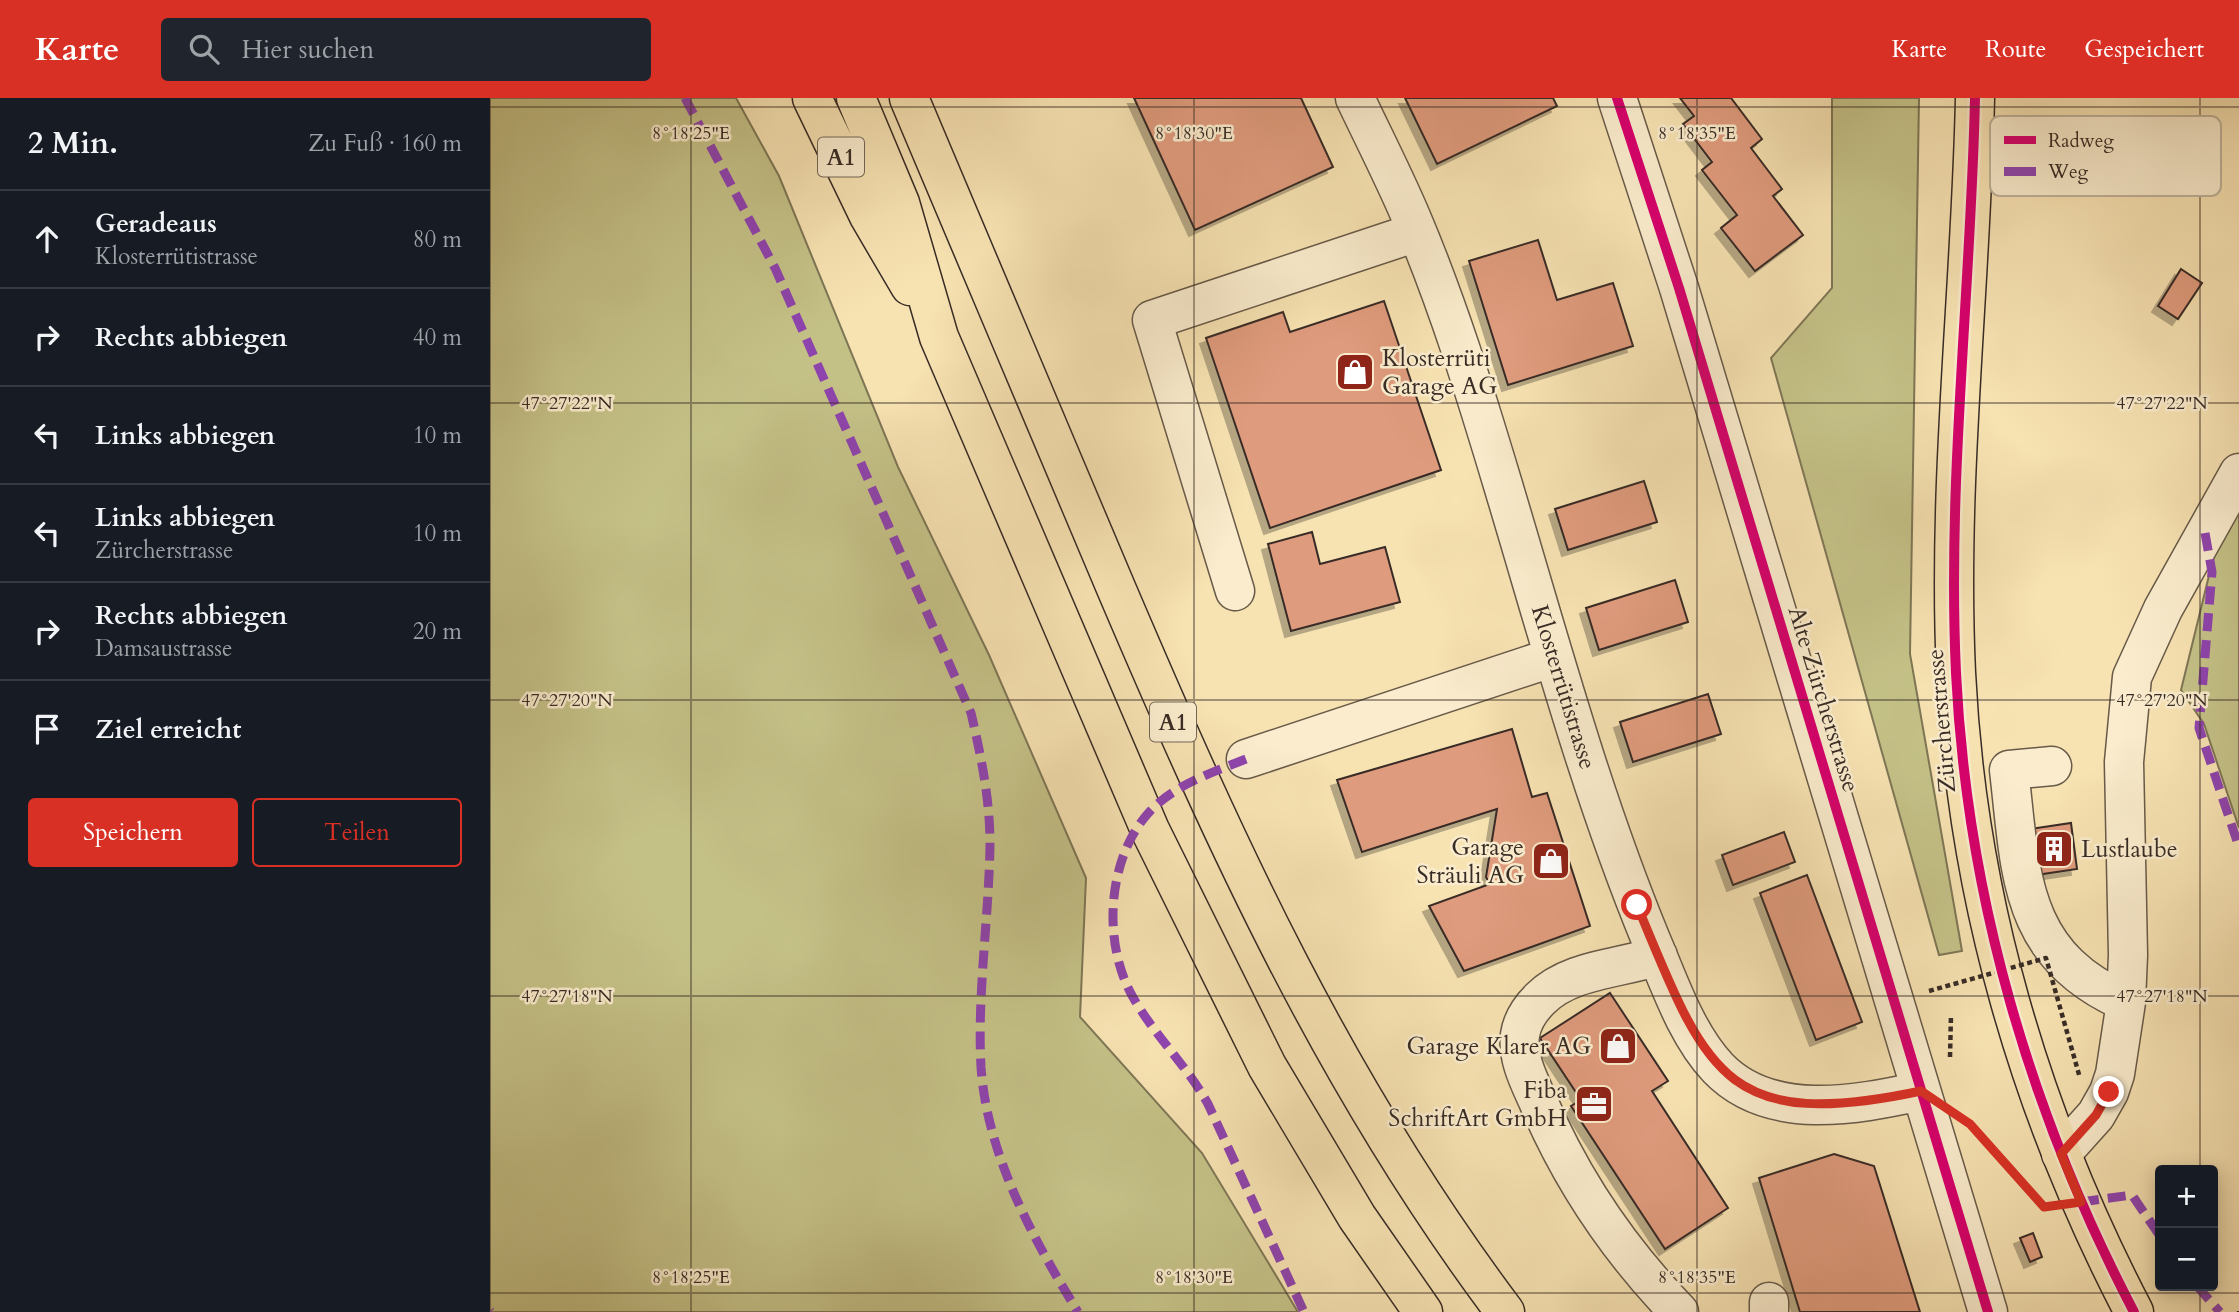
<!DOCTYPE html>
<html lang="de">
<meta charset="utf-8">
<style>
body{margin:0;font-family:Cardo,serif;background:#20242c;color:#f1f3f6}
.controls{position:absolute;right:21px;bottom:21px;display:grid;overflow:hidden;border-radius:7px;box-shadow:0 4px 18px #0003}
.controls button{width:63px;height:63px;display:grid;place-items:center;padding:0;border:0;border-bottom:2px solid #363941;background:#171b24;color:#f1f3f6;font:35px sans-serif}
.stop{position:absolute;width:21px;height:21px;margin:-16px;border:5px solid #d93025;border-radius:50%;background:#fff}
.stop.end{background:#d93025;border-color:#fff;box-shadow:0 2px 7px #0008}
.list{margin:0;padding:0;list-style:none}
h2{display:flex;justify-content:space-between;align-items:center;height:91px;margin:0;padding:0 28px;font-size:30px}
h2 small{font-size:23px;font-weight:400;color:#9ea1a6}
.list li{display:grid;grid-template-columns:46px 1fr auto;gap:21px;align-items:center;box-sizing:border-box;height:98px;padding:0 28px;border-top:2px solid #363941}
.list b{display:block;font-size:26px;white-space:nowrap}
.list p{margin:0;font-size:23px;white-space:nowrap;color:#9ea1a6}
.list em{font-size:23px;font-style:normal;color:#9ea1a6}
.actions{display:flex;gap:14px;padding:21px 28px}
.actions a{flex:1;padding:16px 0;border:2px solid #d93025;border-radius:7px;text-align:center;font-size:24px;color:#d93025}
.actions .main{background:#d93025;color:#fff}
.icon{flex:none;width:38px;height:38px;fill:none;stroke:currentColor;stroke-width:2;stroke-linecap:round;stroke-linejoin:round}
.map{position:relative;flex:none;width:1749px;height:1214px;overflow:hidden}
header{display:flex;align-items:center;gap:42px;box-sizing:border-box;height:98px;padding:0 35px;background:#d93025;color:#fff}
header strong{font-size:33px}
nav{display:flex;gap:38px;margin-inline-start:auto;font-size:24px}
.search{width:490px;height:63px;background:#20242c;display:flex;align-items:center;gap:18px;box-sizing:border-box;padding:0 24px;border-radius:7px;color:#9ea1a6;font-size:26px}
main{display:flex}
aside{flex:1;background:#171b24}
.map>svg:first-child{display:block}
.green{fill:#c4c187;stroke:#7e7656;stroke-width:2}
.building{fill:#df9b7d;stroke:#382c26;stroke-width:2;filter:url(#shadow)}
.lines{fill:none;stroke-linecap:round;stroke-linejoin:round}
.minor-casing{stroke:#685a49;stroke-width:41}
.major-casing{stroke:#382c26;stroke-width:41}
.highway-casing{stroke:#382c26;stroke-width:41}
.path{stroke:#382c26;stroke-width:4.5;stroke-dasharray:5 3.5;stroke-linecap:butt}
.minor{stroke:#faeccd;stroke-width:38}
.major{stroke:#f7e2b2;stroke-width:38}
.highway{stroke:#f7e2b2;stroke-width:38}
.path-bridge{stroke:#382c26;stroke-width:4.5;stroke-dasharray:5 3.5;stroke-linecap:butt}
.quiet{stroke:#8e44ad;stroke-width:9;stroke-dasharray:18 9;stroke-linecap:butt}
.cycleway-casing{stroke:#faeccd;stroke-width:15}
.cycleway{stroke:#d6006c;stroke-width:10}
.route{stroke:#d93025;stroke-width:9}
.ticks{fill:none;stroke:#382c26;stroke-width:2;stroke-opacity:0.45}
.labels{text-anchor:middle;stroke-width:5;stroke-linejoin:round;paint-order:stroke}
.shield{fill:#faeccd;stroke:#726658;stroke-width:2}
.shield-label{font-size:23px;font-weight:bold;fill:#382c26}
.poi-label{font-size:24px;fill:#382c26;stroke:#faeccd;text-anchor:end}
.street-label{font-size:24px;fill:#382c26;stroke:#faeccd}
.key{fill:#faeccd;stroke:#c0b29b;stroke-width:2}
.key-label{font-size:19px;fill:#382c26}
.ticks-label{font-size:18px;text-anchor:middle;fill:#382c26;stroke:#faeccd;stroke-width:5;stroke-linejoin:round;paint-order:stroke}
</style>
<header>
<strong>Karte</strong>
<div class="search"><svg class="icon" aria-label="search" viewBox="0 0 24 24"><circle cx="10" cy="10" r="6"/><path d="M15 15l6 6"/></svg>Hier suchen</div>
<nav><a>Karte</a><a>Route</a><a>Gespeichert</a></nav>
</header>
<main>
<aside>
<h2>2 Min.<small>Zu Fuß · 160 m</small></h2>
<ul class="list">
<li><svg class="icon" aria-label="ahead" viewBox="0 0 24 24"><path d="M12 20V5M6 11l6-6 6 6"/></svg><div><b>Geradeaus</b><p>Klosterrütistrasse</p></div><em>80 m</em></li>
<li><svg class="icon" aria-label="right" viewBox="0 0 24 24"><path d="M7 20v-9h11M14 6l5 5-5 5"/></svg><div><b>Rechts abbiegen</b></div><em>40 m</em></li>
<li><svg class="icon" aria-label="left" viewBox="0 0 24 24"><path d="M17 20v-9H6M10 6l-5 5 5 5"/></svg><div><b>Links abbiegen</b></div><em>10 m</em></li>
<li><svg class="icon" aria-label="left" viewBox="0 0 24 24"><path d="M17 20v-9H6M10 6l-5 5 5 5"/></svg><div><b>Links abbiegen</b><p>Zürcherstrasse</p></div><em>10 m</em></li>
<li><svg class="icon" aria-label="right" viewBox="0 0 24 24"><path d="M7 20v-9h11M14 6l5 5-5 5"/></svg><div><b>Rechts abbiegen</b><p>Damsaustrasse</p></div><em>20 m</em></li>
<li><svg class="icon" aria-label="arrive" viewBox="0 0 24 24"><path d="M6 21V4h12l-3 4 3 4H6"/></svg><div><b>Ziel erreicht</b></div></li>
</ul>
<div class="actions"><a class="main">Speichern</a><a>Teilen</a></div>
</aside>
<div class="map">
<svg width="1749" height="1214" viewBox="0 0 1749 1214">
<defs>
<filter id="shadow"><feDropShadow dx="-6" dy="6" stdDeviation="0" flood-color="#0004"/></filter>
</defs>
<rect width="100%" height="100%" fill="#f7e2b2"/>
<filter id="stains"><feTurbulence type="fractalNoise" baseFrequency=".00286" numOctaves="4"/><feColorMatrix values="0 0 0 0 .2 0 0 0 0 .09 0 0 0 0 .02 0 0 0 .5 -.17"/></filter>
<radialGradient id="worn" r=".72"><stop offset=".6" stop-color="#630" stop-opacity="0"/><stop offset="1" stop-color="#630" stop-opacity=".3"/></radialGradient>
<path class="green" d="M0 0H246L289 78 408 369 499 557 596 780 590 919 712 1055 808 1214H0Z
M1342 0H1429L1420 556 1472 853 1449 857 1281 260 1342 190Z
M1749 413V730L1714 626 1691 592 1726 449Z"/>
<path class="building" d="M644 0H811L843 69 705 132Z
M915 0H1063L1067 8 947 66Z
M1190 0H1241L1272 41 1261 50 1292 91 1283 98 1313 137 1265 173 1231 130 1247 117 1212 72 1222 64 1193 26 1204 18Z
M1048 142 1067 202 1123 185 1143 248 1018 287 979 163Z
M1691 171 1712 185 1688 221 1668 208Z
M894 203 951 372 780 430 716 240 793 214 800 234Z
M1154 383 1167 424 1078 452 1065 411Z
M822 434 830 466 895 449 910 504 801 533 778 446Z
M1185 482 1198 524 1109 552 1096 510Z
M1218 596 1231 636 1143 664 1130 624Z
M1022 631 1042 699 1057 695 1100 828 974 873 939 808 1000 786 996 779 1007 711 872 754 847 682Z
M1581 725 1587 771 1546 777 1540 731Z
M1294 734 1305 764 1243 787 1232 757Z
M1317 777 1372 924 1326 942 1270 795Z
M1120 895 1178 983 1162 993 1238 1110 1175 1151 1081 1008 1091 1002 1050 940Z
M1344 1056 1384 1068 1430 1214H1310L1269 1080Z
M1543 1135 1552 1159 1540 1164 1530 1140Z"/>
<g class="lines">
<defs>
<path id="minor" d="M865 0C884 40 904 79 921 119 958 206 986 297 1013 387 1059 540 1100 694 1161 842 1179 884 1196 936 1228 970 1280 1024 1366 1007 1431 993
M1127 0 1189 190 1498 1214
M745 493 662 222 927 134
M756 661 1064 559
M1562 668 1519 672C1531 773 1527 857 1636 904
M1168 858C1129 871 1080 871 1050 901 1040 911 1032 923 1030 937 1027 960 1039 983 1048 1003 1082 1083 1129 1152 1189 1214
M1571 1056 1606 1017 1619 994 1625 976 1636 904 1638 857 1634 664 1642 579 1673 511 1749 375
M1279 1204V1214"/>
<path id="major" d="M1485 0C1481 191 1457 383 1466 575 1477 799 1540 1015 1644 1214"/>
<path id="highway" d="M322 0 379 118 420 188
M366 0 410 105 449 239 660 732 777 968 867 1119 933 1214
M419 0C488 163 557 327 626 490 736 748 845 988 1015 1214"/>
</defs>
<use href="#minor" class="minor-casing"/>
<use href="#major" class="major-casing"/>
<use href="#highway" class="highway-casing"/>
<path class="path" d="M1460 959 1461 917
M1479 1025 1555 1108
M1749 1214V1213"/>
<use href="#minor" class="minor"/>
<use href="#major" class="major"/>
<use href="#highway" class="highway"/>
<path class="path-bridge" d="M1439 893 1556 860 1590 980"/>
<path class="quiet" d="M195 0 285 170 481 615C491 658 500 701 500 746 499 820 487 895 491 969 497 1057 543 1141 588 1214
M1715 435 1722 474 1709 630 1749 749
M756 661C721 675 680 688 655 719 616 767 613 849 644 901 666 939 697 968 718 1006L814 1214
M1591 1104 1642 1097 1670 1138
M1707 1188 1730 1214
M0 1213 1 1214"/>
<defs>
<path id="cycleway" d="M1127 0 1189 190 1498 1214
M1485 0C1481 191 1457 383 1466 575 1477 799 1540 1015 1644 1214"/>
</defs>
<use href="#cycleway" class="cycleway-casing"/>
<use href="#cycleway" class="cycleway"/>
</g>
<g class="lines">
<path class="route" d="M1147 807C1216 974 1233 1035 1431 993L1480 1026 1554 1109 1591 1104 1571 1056 1606 1017 1619 994"/>
</g>
<path class="ticks" d="M201 0V1214M704 0V1214M1207 0V1214M1710 0V1072M0 9H1749M0 305H1749M0 602H1749M0 898H1749M1710 1188V1214M0 1195H1749"/>
<defs>
<symbol id="shop-square" viewBox="-11 -11 22 22"><rect x="-9" y="-9" width="18" height="18" rx="4" fill="#8f2418" stroke="#faeccd"/><path d="M-5-2.5h2.3a2.7 3.5 0 0 1 5.4 0H5L5.5 6h-11ZM-1.5-2.5h3a1.5 2.3 0 0 0-3 0Z" fill="#fff"/></symbol>
<symbol id="building-square" viewBox="-11 -11 22 22"><rect x="-9" y="-9" width="18" height="18" rx="4" fill="#8f2418" stroke="#faeccd"/><path d="M-4-6H4V6H1V3H-1V6H-4ZM-2.5-4.3h1.7v1.8h-1.7ZM.8-4.3h1.7v1.8H.8ZM-2.5-1h1.7V.8h-1.7ZM.8-1h1.7V.8H.8Z" fill="#fff"/></symbol>
<symbol id="office-square" viewBox="-11 -11 22 22"><rect x="-9" y="-9" width="18" height="18" rx="4" fill="#8f2418" stroke="#faeccd"/><path d="M-6-3h4V-5.5h4V-3h4V5H-6ZM-1-4.5V-3h2v-1.5ZM-6 0V1H6V0Z" fill="#fff"/></symbol>
</defs>
<g fill-rule="evenodd">
<use href="#shop-square" x="843" y="252" width="44" height="44"/>
<use href="#building-square" x="1542" y="729" width="44" height="44"/>
<use href="#shop-square" x="1039" y="741" width="44" height="44"/>
<use href="#shop-square" x="1106" y="926" width="44" height="44"/>
<use href="#office-square" x="1082" y="984" width="44" height="44"/>
</g>
<g class="labels">
<g class="shield">
<rect x="328" y="39.5" width="46" height="39" rx="5"/>
<rect x="660" y="604.5" width="46" height="39" rx="5"/>
</g>
<g class="shield-label">
<text x="351" y="67">A1</text>
<text x="683" y="632">A1</text>
</g>
<g class="poi-label">
<text x="892" y="268" text-anchor="start">Klosterrüti<tspan x="892" dy="28">Garage AG</tspan></text>
<text x="1034" y="757">Garage<tspan x="1034" dy="28">Sträuli AG</tspan></text>
<text x="1591" y="759" text-anchor="start">Lustlaube</text>
<text x="1101" y="956">Garage Klarer AG</text>
<text x="1077" y="1000">Fiba<tspan x="1077" dy="28">SchriftArt GmbH</tspan></text>
</g>
<g class="street-label">
<text transform="translate(1074 589) rotate(73)" y="8">Klosterrütistrasse</text>
<text transform="translate(1334 601) rotate(73)" y="8">Alte Zürcherstrasse</text>
<text transform="translate(1451 623) rotate(-95)" y="8">Zürcherstrasse</text>
</g>
</g>
<rect x="1500" y="18" width="231" height="80" rx="10" class="key"/>
<rect x="1514" y="38" width="32" height="8" fill="#d6006c"/>
<rect x="1514" y="69" width="32" height="9" fill="#8e44ad"/>
<g class="key-label">
<text x="1558" y="49">Radweg</text>
<text x="1558" y="80">Weg</text>
</g>
<g class="ticks-label">
<text x="201" y="41">8°18'25"E</text>
<text x="704" y="41">8°18'30"E</text>
<text x="1207" y="41">8°18'35"E</text>
<text x="77" y="311">47°27'22"N</text>
<text x="1672" y="311">47°27'22"N</text>
<text x="77" y="608">47°27'20"N</text>
<text x="1672" y="608">47°27'20"N</text>
<text x="77" y="904">47°27'18"N</text>
<text x="1672" y="904">47°27'18"N</text>
<text x="201" y="1185">8°18'25"E</text>
<text x="704" y="1185">8°18'30"E</text>
<text x="1207" y="1185">8°18'35"E</text>
</g>
<rect width="100%" height="100%" filter="url(#stains)"/>
<rect width="100%" height="100%" fill="url(#worn)"/>
</svg>
<div class="controls">
<button>+</button>
<button>−</button>
</div>
<div class="stop" style="left:1147px;top:807px"></div>
<div class="stop end" style="left:1619px;top:994px"></div>
</div>
</main>
